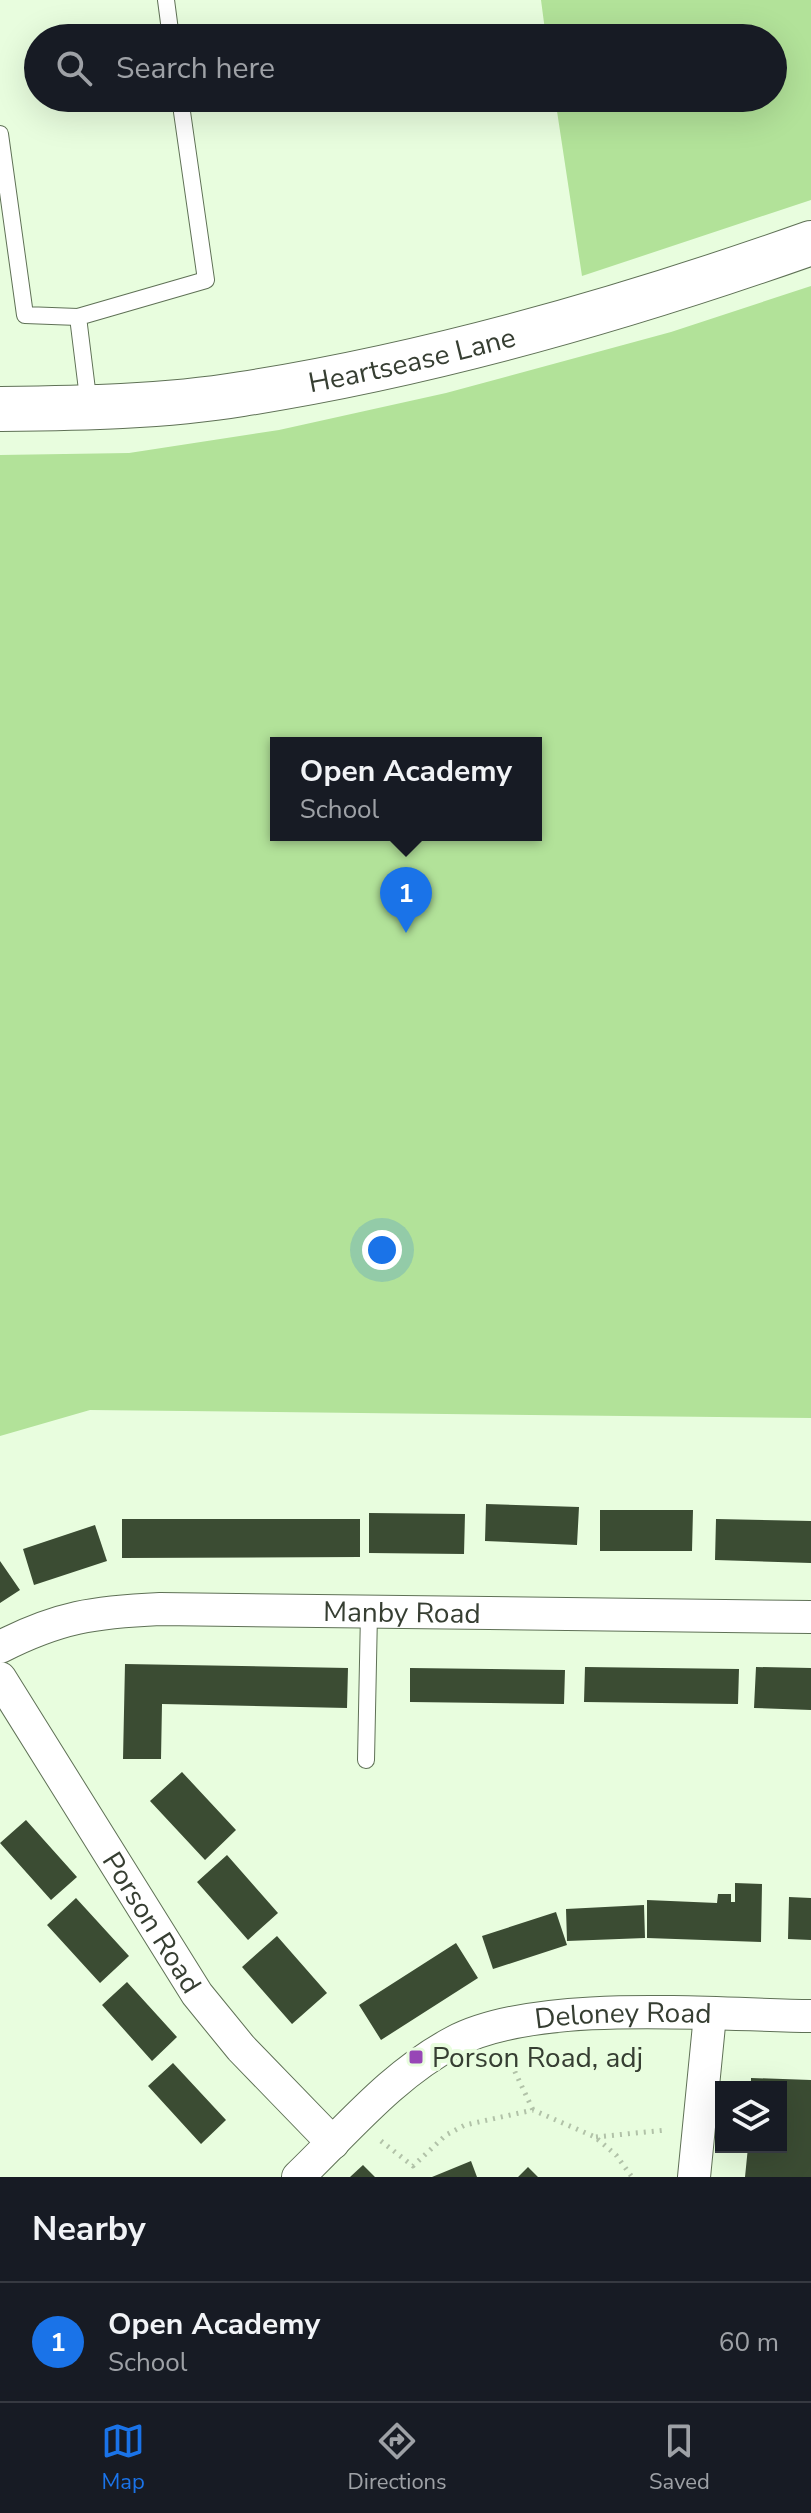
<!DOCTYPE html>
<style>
body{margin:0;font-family:"Nunito Sans",sans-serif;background:#20242c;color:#f1f3f6}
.controls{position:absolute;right:24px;bottom:24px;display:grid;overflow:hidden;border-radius:0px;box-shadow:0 8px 32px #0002}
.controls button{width:72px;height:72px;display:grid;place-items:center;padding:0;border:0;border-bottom:2px solid #363941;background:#171b24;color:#f1f3f6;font:40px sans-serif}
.you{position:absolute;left:382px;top:1250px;width:28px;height:28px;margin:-20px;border:6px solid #fff;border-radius:50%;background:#1a73e8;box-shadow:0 0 0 12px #1a73e833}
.badge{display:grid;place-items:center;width:52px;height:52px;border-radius:50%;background:#1a73e8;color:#fff;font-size:26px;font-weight:700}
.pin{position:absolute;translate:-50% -66px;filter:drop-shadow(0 2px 4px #0008)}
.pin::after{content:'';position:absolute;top:42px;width:28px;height:24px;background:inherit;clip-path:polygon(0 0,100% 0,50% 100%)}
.popup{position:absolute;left:270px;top:737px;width:272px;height:104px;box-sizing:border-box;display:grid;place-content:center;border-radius:0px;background:#171b24;filter:drop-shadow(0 2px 6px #0005);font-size:26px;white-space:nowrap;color:#9ea1a6}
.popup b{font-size:30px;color:#f1f3f6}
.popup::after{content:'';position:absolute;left:50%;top:100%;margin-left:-16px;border:16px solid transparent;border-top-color:#171b24}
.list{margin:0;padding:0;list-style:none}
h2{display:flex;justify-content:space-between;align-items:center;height:104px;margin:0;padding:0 32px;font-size:34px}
h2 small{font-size:26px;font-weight:400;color:#9ea1a6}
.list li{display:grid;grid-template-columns:52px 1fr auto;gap:24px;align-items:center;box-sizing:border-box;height:120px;padding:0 32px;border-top:2px solid #363941}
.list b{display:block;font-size:30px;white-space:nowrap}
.list p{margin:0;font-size:26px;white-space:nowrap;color:#9ea1a6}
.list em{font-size:26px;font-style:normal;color:#9ea1a6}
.icon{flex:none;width:44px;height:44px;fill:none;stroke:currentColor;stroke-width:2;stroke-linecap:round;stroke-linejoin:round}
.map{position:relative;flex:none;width:811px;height:2177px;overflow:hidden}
.search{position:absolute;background:#171b24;box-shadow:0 8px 32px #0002;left:24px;right:24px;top:24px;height:88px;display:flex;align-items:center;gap:20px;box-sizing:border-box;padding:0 28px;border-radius:44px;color:#9ea1a6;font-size:30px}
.sheet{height:224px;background:#171b24}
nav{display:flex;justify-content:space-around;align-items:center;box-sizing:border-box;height:112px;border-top:2px solid #363941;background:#171b24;font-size:22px;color:#9ea1a6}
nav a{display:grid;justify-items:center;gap:4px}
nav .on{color:#1a73e8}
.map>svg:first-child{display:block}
.green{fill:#b2e299;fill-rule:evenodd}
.building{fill:#3b4c33}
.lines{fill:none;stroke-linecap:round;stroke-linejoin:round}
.lane-casing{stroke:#5f7156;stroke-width:18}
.street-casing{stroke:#5f7156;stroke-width:34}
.highway-casing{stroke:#5f7156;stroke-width:46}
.path{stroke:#b1c2a8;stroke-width:5;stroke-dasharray:2 6;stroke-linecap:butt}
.lane{stroke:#fff;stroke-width:16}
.street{stroke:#fff;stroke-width:32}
.highway{stroke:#fff;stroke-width:44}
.poi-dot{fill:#9746b6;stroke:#e8fdde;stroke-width:3}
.labels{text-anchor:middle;stroke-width:8;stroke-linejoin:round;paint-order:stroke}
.street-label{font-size:28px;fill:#363e32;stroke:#e8fdde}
.poi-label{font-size:28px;fill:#363e32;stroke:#e8fdde;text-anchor:start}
</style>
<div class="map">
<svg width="811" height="2177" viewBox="0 0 811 2177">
<rect width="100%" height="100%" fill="#e8fdde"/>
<path class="green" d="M541 0H811V200L582 276 555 98H773V38H546Z
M811 286V1418L90 1410 0 1436V455L129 453 279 430 446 393 671 332ZM276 743H536V835H276Z"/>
<path class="building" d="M486 1504 579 1507 577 1545 485 1541Z
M600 1510H693L692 1551H600Z
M369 1513 465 1514 464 1554 369 1553Z
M122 1519H360V1557L122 1558Z
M716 1519 811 1521V1563L715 1560Z
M95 1525 107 1561 34 1585 23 1549Z
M0 1561 20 1590 0 1603Z
M125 1664 348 1668 347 1708 162 1704 161 1759H123Z
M585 1667 739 1669 738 1704 584 1702Z
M756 1667 811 1668V1710L754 1708Z
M410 1668 565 1670 564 1704 410 1702Z
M182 1772 236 1830 205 1860 150 1801Z
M26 1820 77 1877 51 1900 0 1843Z
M227 1855 278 1913 248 1940 197 1882Z
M735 1883 762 1884 761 1942 647 1938V1900L717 1903 718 1894H731V1902H735Z
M789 1897 811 1898V1940L788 1939Z
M76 1898 129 1956 100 1983 47 1925Z
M644 1905 645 1938 567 1941 566 1909Z
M556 1912 567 1945 493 1969 482 1936Z
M277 1936 327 1993 292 2024 242 1967Z
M456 1943 478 1978 381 2040 359 2005Z
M127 1982 177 2037 152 2061 102 2005Z
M173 2063 226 2120 201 2144 148 2086Z
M751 2078 811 2080V2177H745L748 2147H781V2087H751Z
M471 2161 477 2177H432Z
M363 2165 375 2177H350Z
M528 2167 538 2177H518Z"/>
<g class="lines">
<defs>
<path id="lane" d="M166 0 171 38
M0 134 25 315 78 317 206 280 180 98
M78 317 89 406
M366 1760 369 1613"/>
<g id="street">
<path id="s1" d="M0 1647C59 1617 94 1612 160 1609L811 1617"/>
<path id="s2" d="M0 1678 197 1994 241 2048 333 2143"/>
<path id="s3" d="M298 2177C347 2130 393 2074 454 2042 537 1998 716 2015 811 2016"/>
<path d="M694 2177 710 2015"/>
</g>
<g id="highway">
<path id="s4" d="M0 409C80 408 163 407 242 394 435 364 627 308 811 243"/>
</g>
</defs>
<use href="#lane" class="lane-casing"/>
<use href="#street" class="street-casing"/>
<use href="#highway" class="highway-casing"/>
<path class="path" d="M508 2057 533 2110
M596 2137 666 2130
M381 2141 413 2166 446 2135 465 2125 533 2110 595 2137 616 2155 632 2177"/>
<use href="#lane" class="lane"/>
<use href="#street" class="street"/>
<use href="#highway" class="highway"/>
</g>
<rect class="poi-dot" x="408" y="2049" width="16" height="16" rx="4"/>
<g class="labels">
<g class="street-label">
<text dy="10" stroke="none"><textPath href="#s4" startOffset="416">Heartsease Lane</textPath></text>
<text dy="10" stroke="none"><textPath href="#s1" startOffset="408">Manby Road</textPath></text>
<text dy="10" stroke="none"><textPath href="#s2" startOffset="288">Porson Road</textPath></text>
<text dy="10" stroke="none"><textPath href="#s3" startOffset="380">Deloney Road</textPath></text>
</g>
<g class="poi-label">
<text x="432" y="2067">Porson Road, adj</text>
</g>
</g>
</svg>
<div class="controls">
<button><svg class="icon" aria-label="layers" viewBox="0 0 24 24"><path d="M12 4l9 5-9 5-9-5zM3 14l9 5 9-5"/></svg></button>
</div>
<div class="you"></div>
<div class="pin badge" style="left:406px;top:933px">1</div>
<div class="popup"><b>Open Academy</b>School</div>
<div class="search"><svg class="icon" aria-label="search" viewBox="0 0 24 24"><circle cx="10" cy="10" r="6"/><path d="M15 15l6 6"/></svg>Search here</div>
</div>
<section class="sheet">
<h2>Nearby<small></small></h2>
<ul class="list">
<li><span class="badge">1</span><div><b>Open Academy</b><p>School</p></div><em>60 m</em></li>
</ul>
</section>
<nav>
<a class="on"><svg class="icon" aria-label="map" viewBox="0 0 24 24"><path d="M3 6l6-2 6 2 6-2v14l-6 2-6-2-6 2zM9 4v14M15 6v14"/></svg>Map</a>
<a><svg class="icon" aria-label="directions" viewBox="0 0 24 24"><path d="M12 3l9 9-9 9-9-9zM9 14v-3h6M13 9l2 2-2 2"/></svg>Directions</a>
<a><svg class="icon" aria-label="saved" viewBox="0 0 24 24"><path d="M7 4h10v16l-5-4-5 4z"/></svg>Saved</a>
</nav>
